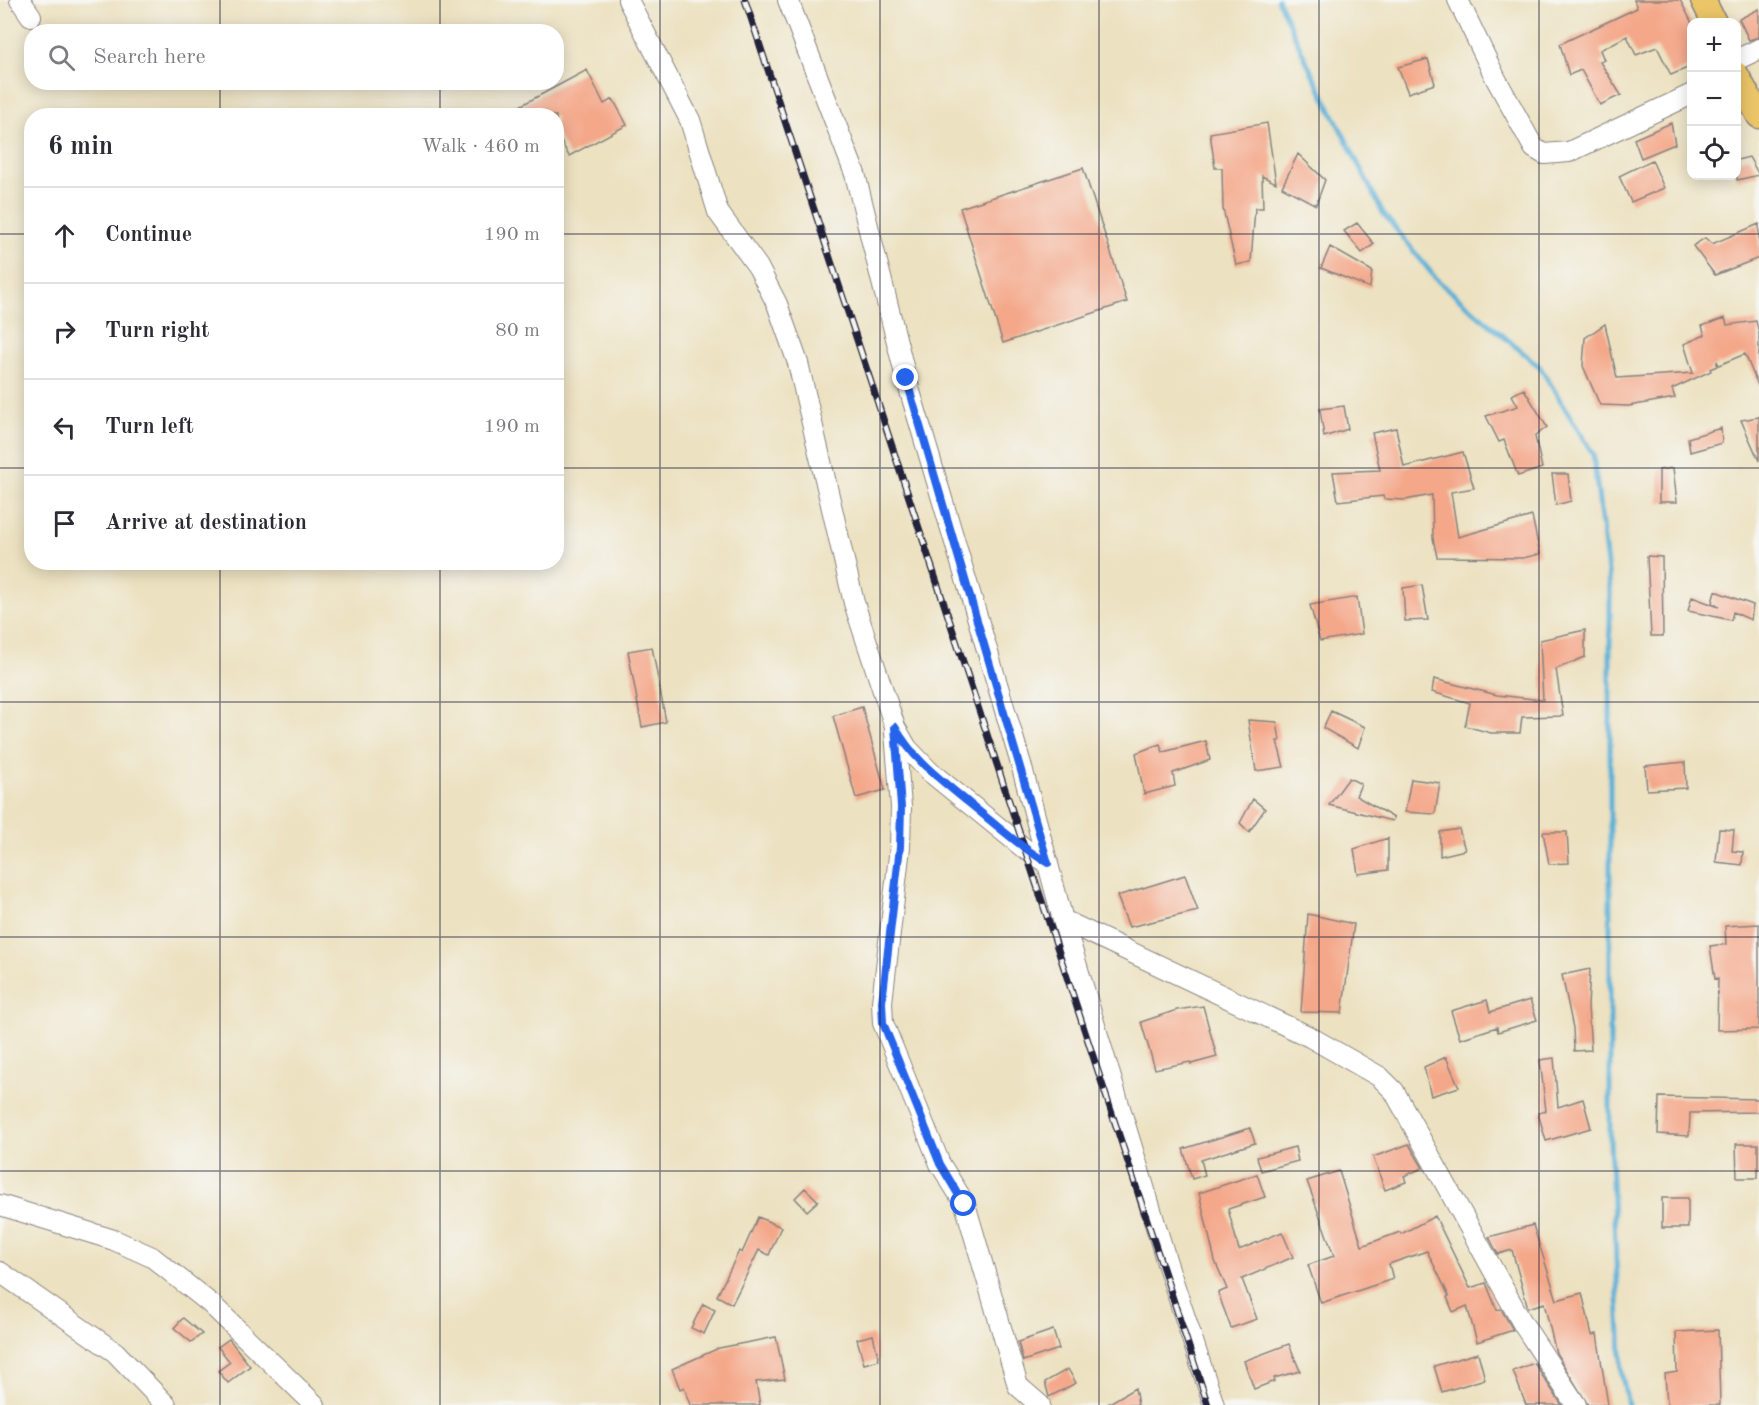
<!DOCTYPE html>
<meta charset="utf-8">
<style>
body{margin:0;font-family:"Old Standard TT",serif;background:#f2f2f3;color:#2b2b33}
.controls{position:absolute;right:18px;top:18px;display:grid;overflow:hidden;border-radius:12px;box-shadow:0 3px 15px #0003}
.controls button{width:54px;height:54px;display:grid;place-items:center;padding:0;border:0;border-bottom:2px solid #e1e1e2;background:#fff;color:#2b2b33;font:30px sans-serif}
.stop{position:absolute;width:18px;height:18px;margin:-14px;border:4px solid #2563eb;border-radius:50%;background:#fff}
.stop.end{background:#2563eb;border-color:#fff;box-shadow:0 2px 6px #0008}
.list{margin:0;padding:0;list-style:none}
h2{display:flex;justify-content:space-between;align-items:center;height:78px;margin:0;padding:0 24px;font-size:26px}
h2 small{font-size:20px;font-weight:400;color:#7c7c81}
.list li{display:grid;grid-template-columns:39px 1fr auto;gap:18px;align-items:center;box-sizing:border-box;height:96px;padding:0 24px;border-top:2px solid #e1e1e2}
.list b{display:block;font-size:22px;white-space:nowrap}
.list em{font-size:20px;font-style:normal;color:#7c7c81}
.icon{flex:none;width:33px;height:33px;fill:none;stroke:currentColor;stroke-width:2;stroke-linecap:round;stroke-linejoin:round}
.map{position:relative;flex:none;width:1759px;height:1405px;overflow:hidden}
.search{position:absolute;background:#fff;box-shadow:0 3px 15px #0003;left:24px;top:24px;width:540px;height:66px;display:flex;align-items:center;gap:15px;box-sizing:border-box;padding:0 21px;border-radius:24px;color:#7c7c81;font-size:22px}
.panel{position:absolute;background:#fff;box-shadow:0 3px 15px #0003;left:24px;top:108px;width:540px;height:462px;border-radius:24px}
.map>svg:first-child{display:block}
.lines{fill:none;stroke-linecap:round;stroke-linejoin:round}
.stream{stroke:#59afd6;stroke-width:5}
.building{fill:#f4a789}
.minor-casing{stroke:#87827e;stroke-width:22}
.major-casing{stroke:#87827e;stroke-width:27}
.minor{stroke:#fff;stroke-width:20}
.major{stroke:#ecc569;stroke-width:24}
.rail-casing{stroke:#22223b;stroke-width:7}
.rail{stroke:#f6f6f2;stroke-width:4.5;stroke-dasharray:14;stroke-linecap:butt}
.route{stroke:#2563eb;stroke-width:8}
.grid{fill:none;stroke:#22223b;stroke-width:1.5;stroke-opacity:0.55}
</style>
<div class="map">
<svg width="1759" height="1405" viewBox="0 0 1759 1405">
<rect width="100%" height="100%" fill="#f6f6f2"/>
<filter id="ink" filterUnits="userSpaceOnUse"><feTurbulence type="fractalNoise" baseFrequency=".0167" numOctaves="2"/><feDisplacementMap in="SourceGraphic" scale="12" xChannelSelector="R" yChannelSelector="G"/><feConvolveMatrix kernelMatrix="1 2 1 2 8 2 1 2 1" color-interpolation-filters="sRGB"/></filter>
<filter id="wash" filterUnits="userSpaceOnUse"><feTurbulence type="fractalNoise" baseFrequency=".008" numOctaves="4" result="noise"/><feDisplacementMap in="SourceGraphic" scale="24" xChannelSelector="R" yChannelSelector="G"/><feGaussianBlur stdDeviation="1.35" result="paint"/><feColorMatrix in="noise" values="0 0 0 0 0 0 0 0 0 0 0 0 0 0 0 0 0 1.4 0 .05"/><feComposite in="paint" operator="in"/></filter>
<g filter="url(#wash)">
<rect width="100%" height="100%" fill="#ece1c0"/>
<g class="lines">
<path class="stream" d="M1278 0 1311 71 1383 213 1437 280 1540 367 1593 454 1610 588V1142L1622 1375 1628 1405"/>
</g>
<g id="blocks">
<path class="building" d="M1634 0H1680L1692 23V66L1671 75 1657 47 1636 55 1627 36 1600 50 1604 60 1600 62 1621 95 1600 105 1581 70 1569 75 1560 44 1637 8Z
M1759 9V37L1749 40 1739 19Z
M1428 59 1435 84 1408 93 1398 67Z
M587 70 604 104 613 99 627 125 569 156 556 132V116H501Z
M1267 123 1276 183 1262 176 1263 208H1255L1251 262 1236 265 1223 209 1222 168H1215L1210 133Z
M1671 123 1675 144 1641 158 1634 139Z
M1298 154 1325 180 1316 205 1282 187Z
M1749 157 1759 175 1737 180V160Z
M1652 160 1664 188 1631 202 1619 176Z
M1083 168 1127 302 1003 343 960 208Z
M1357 223 1374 244 1362 253 1344 231Z
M1759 224V258L1715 275 1693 246 1705 238 1712 244Z
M1330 247 1372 271 1370 288 1321 268Z
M1725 318 1727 325 1756 321 1759 333V388L1745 354 1719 365 1717 361V366L1710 369 1711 371 1672 389 1675 398 1629 406 1600 405 1583 366 1585 338 1605 324 1617 378 1693 373 1684 344 1705 335 1702 326Z
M1524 389 1547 427 1535 436 1542 468 1518 476 1504 440 1499 442 1486 416 1518 406 1512 395Z
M1344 406 1348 429 1324 437 1320 409Z
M1759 417V461L1741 420Z
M1396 428 1404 467 1463 452 1474 488 1451 492 1458 537 1532 516 1540 554 1523 558 1437 557 1433 538 1432 495 1405 500 1384 499 1383 496 1338 501 1333 472 1380 470 1372 433Z
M1721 428 1722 443 1690 452 1688 438Z
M1673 468 1677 502H1659V470Z
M1552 474H1568L1571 501 1556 505Z
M1647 556 1662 557 1663 636H1651Z
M1422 585 1428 620 1405 621 1403 588Z
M1715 591 1753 605 1751 620 1733 612 1731 620 1688 611 1692 597 1719 607 1712 603Z
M1357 597 1362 634 1320 641 1310 605Z
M1585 630V657L1556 669 1563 716 1522 717 1520 733H1491L1465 726 1470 703 1432 692 1434 679 1497 695 1543 700 1540 640Z
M652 647 666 722 642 727 628 651Z
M862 707 885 790 856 798 833 716Z
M1331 711 1365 727 1358 748 1323 728Z
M1248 720 1277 722 1280 741H1277L1284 767 1256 771Z
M1206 741 1210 760 1173 773 1175 786 1144 794 1136 753 1160 744 1163 752Z
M1685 762 1686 788 1647 790 1645 766Z
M1349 778 1361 784 1356 796 1394 818 1392 821 1329 805Z
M1411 779 1440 783 1435 814 1405 812Z
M1253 799 1265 809 1249 832 1240 823Z
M1459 829 1465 850 1440 856V832Z
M1719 829 1734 830 1732 851 1743 852 1742 865 1716 862Z
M1543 832H1567L1569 863 1549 864Z
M1388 838V870L1358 874 1354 849Z
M1185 875 1198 911 1129 927 1117 896Z
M1308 914 1354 924 1342 1013 1301 1012Z
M1759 924V1029L1717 1030 1718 978 1715 979 1710 946 1726 944 1725 926Z
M1590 969 1588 1007 1591 1050 1574 1051 1573 1028 1562 975Z
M1487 1000 1490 1012 1530 1000 1537 1020 1498 1032 1497 1027 1460 1039 1451 1011Z
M1203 1006 1217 1057 1191 1064 1190 1062 1155 1069 1141 1022 1177 1010Z
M1446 1057 1459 1087 1431 1096 1424 1067Z
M1554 1058 1558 1107 1583 1099 1591 1128 1546 1141 1538 1113 1546 1111 1540 1060Z
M1659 1097 1759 1099V1112L1690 1113 1689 1136 1658 1134Z
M1250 1128 1255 1143 1201 1160 1205 1175 1192 1179 1183 1149Z
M1409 1144 1423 1168 1404 1176 1406 1182 1385 1190 1373 1157Z
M1736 1144H1758V1178H1737Z
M1295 1147 1298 1161 1261 1171 1257 1157Z
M1339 1171 1362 1246 1400 1232 1401 1234 1435 1216 1470 1288 1486 1283 1497 1310 1501 1309 1513 1330 1477 1342 1467 1306 1453 1312 1447 1297 1449 1296 1427 1251 1389 1264 1393 1279 1321 1303 1308 1265 1334 1256 1307 1181Z
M1257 1174 1265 1197 1228 1209 1239 1250 1282 1232 1293 1257 1242 1279 1257 1319 1231 1328 1218 1293 1227 1289 1215 1261 1199 1193Z
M805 1188 818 1201 807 1211 795 1198Z
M1662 1198H1688V1228H1662Z
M758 1217 781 1227 769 1255 759 1250 732 1304 717 1296 739 1251 742 1253Z
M1533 1225 1557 1300 1582 1293 1592 1335 1597 1334 1608 1405H1588L1556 1353 1544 1303 1528 1308 1512 1250 1498 1254 1489 1237Z
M703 1304 715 1310 704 1334 691 1328Z
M183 1318 202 1334 191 1342 174 1328Z
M1053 1330 1059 1349 1023 1361 1018 1342Z
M1718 1330 1720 1405H1667L1665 1374 1677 1372 1676 1332Z
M873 1335 879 1360 864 1364 857 1339Z
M776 1337 785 1379 756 1382 760 1405H690L684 1387 680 1389 672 1369 719 1348Z
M229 1339 250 1366 228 1383 218 1371 230 1362 218 1347Z
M1289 1344 1300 1371 1274 1378 1275 1381 1254 1389 1244 1361Z
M1478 1353 1485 1379 1442 1392 1434 1366Z
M1534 1363 1562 1405H1526L1513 1371Z
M1068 1369 1076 1383 1049 1397 1045 1382Z
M1135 1388 1138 1405H1106Z"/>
</g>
</g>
<g filter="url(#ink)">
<use href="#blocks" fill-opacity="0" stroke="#87827e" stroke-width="1.5"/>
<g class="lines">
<defs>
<path id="minor" d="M20 0 31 16
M628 0 690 120 718 212 758 267 777 304 798 363 854 603 895 727 907 748 929 771 1025 849 1048 863
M788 0 855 174 906 378 1021 764 1063 920 1167 1263 1214 1405
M1458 0 1496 79 1534 148 1544 154 1569 152 1692 94
M1736 60 1759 49
M895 732 901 807 900 847 882 1002 883 1023 940 1164 965 1204 1018 1386 1040 1405
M1063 920 1310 1037 1380 1077 1394 1091 1523 1324 1576 1405
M0 1205 114 1240 152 1257 211 1304 315 1405
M0 1272 115 1352 166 1405"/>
<path id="major" d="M1703 0 1714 22
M1736 74 1759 116"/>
</defs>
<use href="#minor" class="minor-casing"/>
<use href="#major" class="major-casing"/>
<use href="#minor" class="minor"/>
<use href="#major" class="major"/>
<defs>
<path id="rail" d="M745 0 1208 1405"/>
</defs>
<use href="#rail" class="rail-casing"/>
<use href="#rail" class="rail"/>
</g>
</g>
<g class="lines" filter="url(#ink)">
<path class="route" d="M906 378 1048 863C1019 846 995 824 969 803 940 779 913 760 895 727L901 807 900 847 882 1002 883 1023 940 1164 964 1204"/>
</g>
<path class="grid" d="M220 0V32M440 0V32M660 0V1405M880 0V1405M1099 0V1405M1319 0V1405M1539 0V1405M220 82V116M440 82V116M0 234H32M556 234H1759M0 468H32M556 468H1759M220 562V1405M440 562V1405M0 702H1759M0 937H1759M0 1171H1759"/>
</svg>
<div class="controls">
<button>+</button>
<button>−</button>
<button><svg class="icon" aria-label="locate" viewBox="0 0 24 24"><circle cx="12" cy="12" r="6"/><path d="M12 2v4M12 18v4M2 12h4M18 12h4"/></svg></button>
</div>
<div class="stop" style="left:964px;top:1204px"></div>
<div class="stop end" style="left:906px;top:378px"></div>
<div class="search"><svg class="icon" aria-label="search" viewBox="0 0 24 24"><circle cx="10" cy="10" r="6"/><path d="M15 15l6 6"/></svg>Search here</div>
<section class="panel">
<h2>6 min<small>Walk · 460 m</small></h2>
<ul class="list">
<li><svg class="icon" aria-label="ahead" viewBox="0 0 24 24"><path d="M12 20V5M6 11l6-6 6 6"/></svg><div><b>Continue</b></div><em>190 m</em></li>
<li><svg class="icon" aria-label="right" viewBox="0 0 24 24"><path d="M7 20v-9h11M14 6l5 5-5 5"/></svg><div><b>Turn right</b></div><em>80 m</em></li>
<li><svg class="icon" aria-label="left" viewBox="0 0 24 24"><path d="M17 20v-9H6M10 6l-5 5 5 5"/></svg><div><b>Turn left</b></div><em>190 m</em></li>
<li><svg class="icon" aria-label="arrive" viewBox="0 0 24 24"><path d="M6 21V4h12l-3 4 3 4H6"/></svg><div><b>Arrive at destination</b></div></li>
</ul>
</section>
</div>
